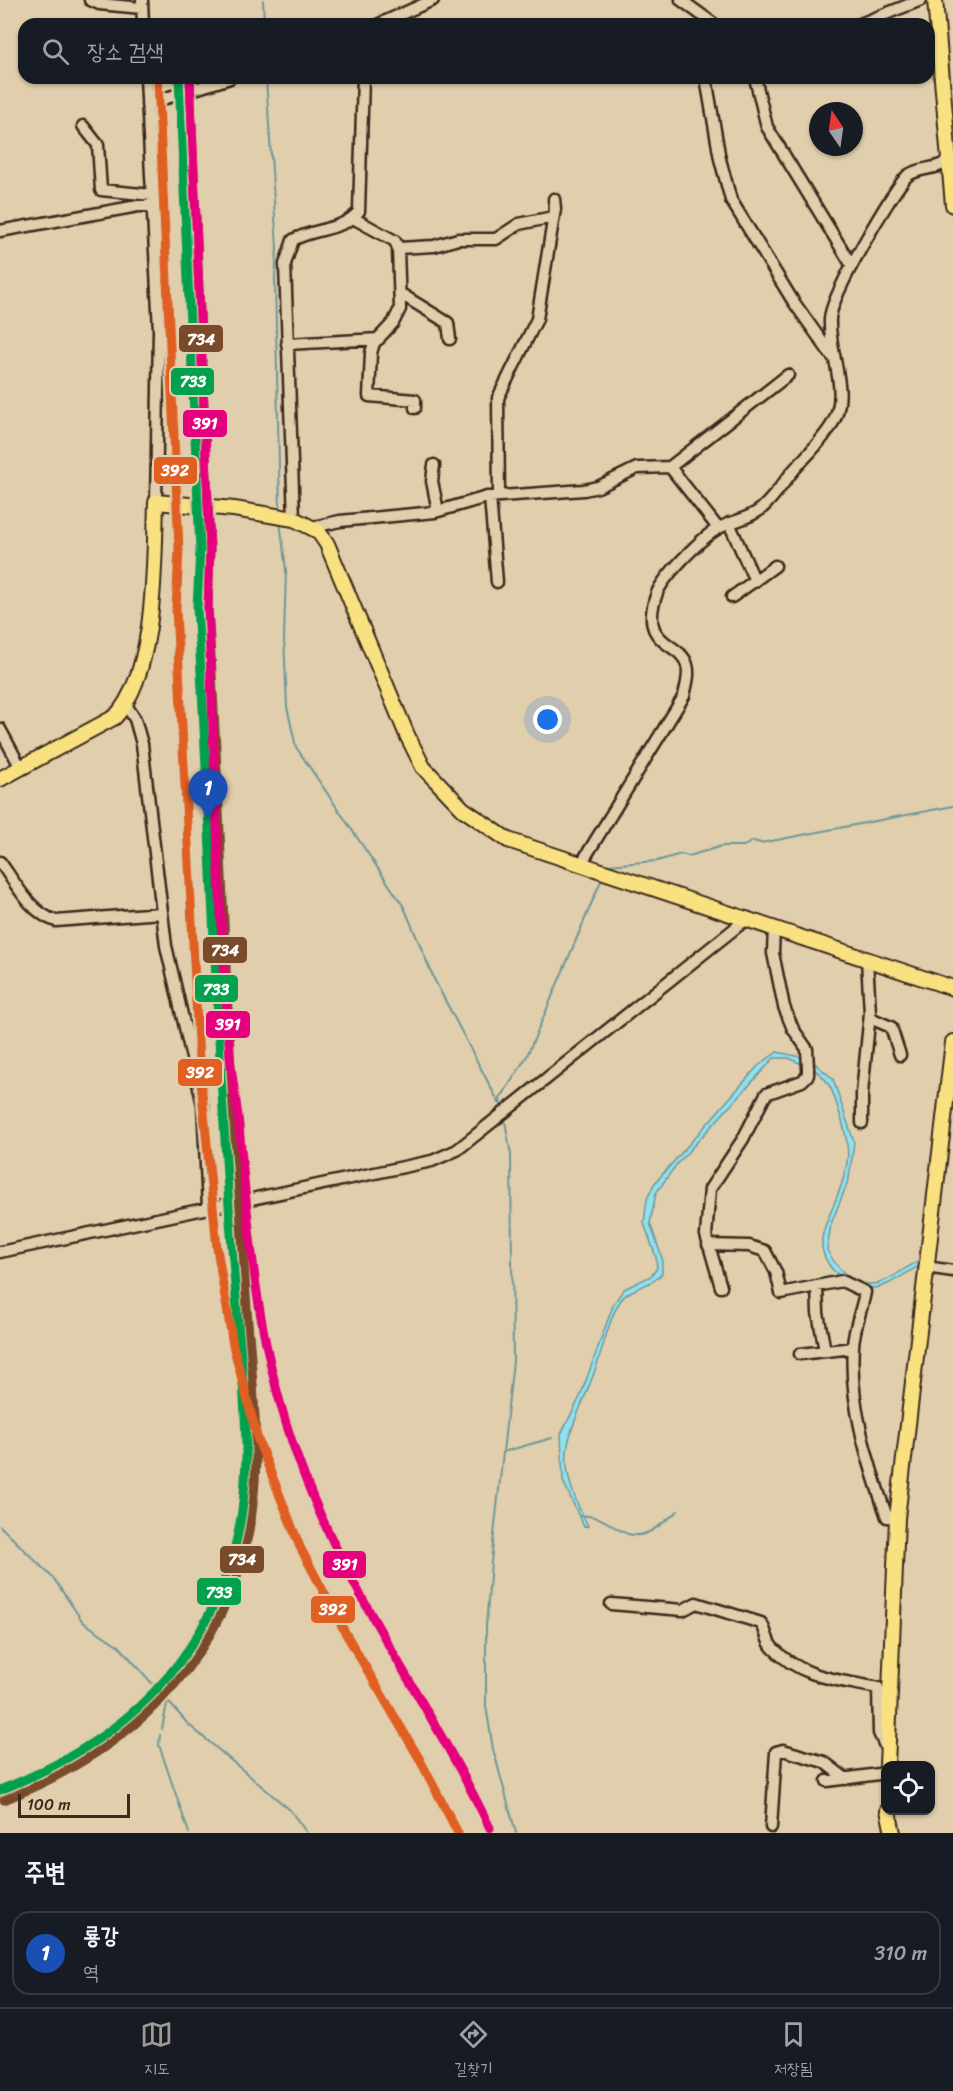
<!DOCTYPE html>
<html lang="ko">
<meta charset="utf-8">
<style>
body{margin:0;font-family:Sriracha,"Poor Story",sans-serif;background:#242831;color:#f1f3f6}
.controls{position:absolute;right:18px;bottom:18px;display:grid;overflow:hidden;border-radius:12px;box-shadow:0 2px 4px #0004}
.controls button{width:54px;height:54px;display:grid;place-items:center;padding:0;border:0;border-bottom:2px solid #363941;background:#171b24;color:#f1f3f6;font:30px sans-serif}
.compass{position:absolute;left:809px;top:102px;width:54px;height:54px;border-radius:50%;background:#171b24;box-shadow:0 2px 4px #0004;rotate:347deg}
.scale{position:absolute;left:18px;bottom:15px;width:112px;box-sizing:border-box;padding-left:6px;border:3px solid #3b2a1e;border-top:0;font-size:16px;line-height:21px;white-space:nowrap;color:#3b2a1e;-webkit-text-stroke:4px #e0ceac;paint-order:stroke}
.you{position:absolute;left:548px;top:720px;width:21px;height:21px;margin:-15px;border:4px solid #fff;border-radius:50%;background:#1a73e8;box-shadow:0 0 0 9px #1a73e833}
.badge{display:grid;place-items:center;width:39px;height:39px;border-radius:50%;background:#9f9995;color:#fff;font-size:20px;font-weight:700}
.pin{position:absolute;translate:-50% -50px;filter:drop-shadow(0 2px 3px #0008)}
.pin::after{content:'';position:absolute;top:32px;width:21px;height:18px;background:inherit;clip-path:polygon(0 0,100% 0,50% 100%)}
.list{margin:0;padding:0;list-style:none}
h2{display:flex;justify-content:space-between;align-items:center;height:78px;margin:0;padding:0 24px;font-size:26px}
h2 small{font-size:20px;font-weight:400;color:#9ea1a6}
.list li{display:grid;grid-template-columns:39px 1fr auto;gap:18px;align-items:center;box-sizing:border-box;height:84px;margin:0 12px 12px;padding:0 12px;border:2px solid #363941;border-radius:18px}
.list b{display:block;font-size:22px;white-space:nowrap}
.list p{margin:0;font-size:20px;white-space:nowrap;color:#9ea1a6}
.list em{font-size:20px;font-style:normal;color:#9ea1a6}
.icon{flex:none;width:33px;height:33px;fill:none;stroke:currentColor;stroke-width:2;stroke-linecap:round;stroke-linejoin:round}
.map{position:relative;flex:none;width:953px;height:1833px;overflow:hidden}
.search{position:absolute;background:#171b24;box-shadow:0 2px 4px #0004;left:18px;right:18px;top:18px;height:66px;display:flex;align-items:center;gap:15px;box-sizing:border-box;padding:0 21px;border-radius:18px;color:#9ea1a6;font-size:22px}
.sheet{height:174px;background:#171b24}
nav{display:flex;justify-content:space-around;align-items:center;box-sizing:border-box;height:84px;border-top:2px solid #363941;background:#171b24;font-size:16px;color:#9ea1a6}
nav a{display:grid;justify-items:center;gap:3px}
nav .on{color:#9f9995}
.map>svg:first-child{display:block}
.water{fill:#90e0ed;stroke:#6e979a;stroke-width:1.5}
.lines{fill:none;stroke-linecap:round;stroke-linejoin:round}
.stream{stroke:#6e979a;stroke-width:2}
.minor-casing{stroke:#3b2a1e;stroke-width:15}
.major-casing{stroke:#3b2a1e;stroke-width:18}
.minor{stroke:#e0ceac;stroke-width:10}
.major{stroke:#f9e181;stroke-width:14}
.rail-1-casing{stroke:#e0ceac;stroke-width:14}
.rail-2-casing{stroke:#e0ceac;stroke-width:14}
.rail-3-casing{stroke:#e0ceac;stroke-width:14}
.rail-4-casing{stroke:#e0ceac;stroke-width:14}
.rail-1{stroke:#03a04e;stroke-width:9}
.rail-2{stroke:#7a4b2a;stroke-width:9}
.rail-3{stroke:#e5007d;stroke-width:9}
.rail-4{stroke:#e05f22;stroke-width:9}
.line-badge{stroke:#e0ceac;stroke-width:2}
.badge-label{font-size:16px;text-anchor:middle;font-weight:bold;fill:#fff}
</style>
<div class="map">
<svg width="953" height="1833" viewBox="0 0 953 1833">
<rect width="100%" height="100%" fill="#e0ceac"/>
<filter id="ink" filterUnits="userSpaceOnUse"><feTurbulence type="fractalNoise" baseFrequency=".0167" numOctaves="2"/><feDisplacementMap in="SourceGraphic" scale="12" xChannelSelector="R" yChannelSelector="G"/><feConvolveMatrix kernelMatrix="1 2 1 2 8 2 1 2 1" color-interpolation-filters="sRGB"/></filter>
<g filter="url(#ink)">
<path class="water" d="M777 1052 806 1058V1066L789 1058H774L676 1165 656 1193 650 1223 662 1258V1273C653 1287 631 1286 621 1300 609 1318 604 1345 597 1365 572 1436 548 1451 588 1526L584 1527 563 1481 561 1434 580 1397 614 1303 624 1289 651 1276 657 1268 656 1257 644 1223 647 1199 654 1184 758 1066Z
M811 1060 833 1079 854 1142 849 1179 831 1224 827 1250C837 1269 855 1289 879 1283 894 1279 906 1265 921 1261L920 1266C906 1272 894 1283 880 1287 852 1294 819 1267 822 1239 823 1227 830 1215 834 1204 851 1164 852 1149 838 1108 833 1091 828 1077 811 1068Z"/>
<g class="lines">
<path class="stream" d="M263 0 264 24
M266 78 277 248 275 278 280 513
M280 521 286 570 284 638 287 707 296 747 404 907 435 981 499 1103
M606 868 608 865 657 861 681 854 689 856 722 846H744L753 841 761 843 953 806
M502 1111 500 1099 527 1056 603 876
M504 1116 511 1155 513 1361 491 1562 486 1627V1706L493 1749 516 1833
M503 1452 552 1438
M581 1516C611 1512 621 1547 651 1531 660 1526 669 1518 678 1511
M0 1526 54 1579 83 1622 119 1646 188 1724 290 1810 307 1833
M162 1729 167 1703
M160 1735 159 1745 189 1833"/>
<defs>
<path id="minor" d="M90 0 99 4 142 8
M142 0 143 24
M681 0 714 24
M379 24 433 0
M860 24 921 0
M146 78 159 330 156 502
M706 78 720 159 731 200 793 301 832 356
M755 78 767 127 851 264
M147 104 230 78
M83 126 98 145 101 190 152 195
M353 218 395 241 398 248 400 309 393 323 374 343 371 353 369 396 415 400V408
M0 231 138 206H152
M398 248 434 246 458 239H496L519 224 553 217
M401 294 448 323 450 339
M287 344 379 339
M434 465 432 481 438 511
M670 467 788 375
M499 496 498 398 537 319 555 209 554 199
M490 497 497 582
M294 519 285 264 293 240C314 228 344 231 359 211L363 78
M729 523 755 581
M313 527 340 521 435 512 487 497 584 490 598 487 637 468 670 467 718 528
M732 597 775 566
M126 705 135 719 142 744 166 946 203 1105 208 1208
M0 729 21 768
M0 862C15 882 30 913 56 921L161 913
M581 864 684 696C686 686 690 675 687 665 681 641 637 647 657 593 664 576 703 536 719 528 732 521 749 519 761 509 773 499 783 483 793 471 806 456 821 442 831 426 852 393 828 354 830 319 831 295 890 195 907 176 920 166 937 171 949 160
M870 1018 891 1027 900 1055
M862 1123V1093L870 1013 867 959
M708 1245 749 1246 765 1251 776 1272 781 1293 842 1281 865 1292C862 1310 854 1327 853 1346 849 1404 868 1463 887 1517L897 1518
M0 1252 432 1161 457 1150 748 918
M926 1267 953 1271
M721 1287 706 1235 710 1189 743 1139 766 1094 802 1081 808 1075V1068L807 1049 793 1029 784 1007 773 953 774 927
M817 1287 818 1313 825 1351
M800 1354 853 1348
M611 1604 683 1610 696 1603 761 1623C767 1631 766 1641 773 1648 802 1679 841 1680 878 1688L879 1733 887 1750
M827 1781 886 1773
M771 1827 776 1752 783 1750 824 1762 846 1779"/>
<path id="major" d="M935 0 953 205
M0 779 115 717C157 672 154 561 156 502L234 509 294 519 318 531 327 544 407 735 423 767 463 809 508 840 953 988
M887 1766 897 1518 953 1042
M888 1810 893 1833"/>
</defs>
<use href="#minor" class="minor-casing"/>
<use href="#major" class="major-casing"/>
<use href="#minor" class="minor"/>
<use href="#major" class="major"/>
<defs>
<path id="rail-1" d="M0 1790C106 1748 187 1684 227 1573 256 1492 245 1406 238 1322 233 1262 228 1201 225 1141 213 963 209 785 197 608L200 549 179 78"/>
<path id="rail-2" d="M4 1800C112 1757 197 1689 237 1576 266 1494 255 1407 248 1322 244 1261 239 1200 235 1139 224 962 220 785 208 608L210 549 190 78"/>
<path id="rail-3" d="M190 78 210 549 208 608C215 757 218 907 230 1056 232 1080 237 1103 239 1126 250 1245 257 1345 298 1459 345 1591 430 1703 490 1828"/>
<path id="rail-4" d="M158 79 179 549 176 609 199 1061 217 1248 233 1345 258 1440 300 1547 346 1634 419 1758 458 1833"/>
</defs>
<use href="#rail-1" class="rail-1-casing"/>
<use href="#rail-2" class="rail-2-casing"/>
<use href="#rail-3" class="rail-3-casing"/>
<use href="#rail-4" class="rail-4-casing"/>
<use href="#rail-1" class="rail-1"/>
<use href="#rail-2" class="rail-2"/>
<use href="#rail-3" class="rail-3"/>
<use href="#rail-4" class="rail-4"/>
</g>
</g>
<g class="line-badge">
<rect x="178" y="324" width="46" height="29" rx="6" fill="#7a4b2a"/>
<rect x="170" y="367" width="45" height="29" rx="6" fill="#03a04e"/>
<rect x="182" y="409" width="46" height="29" rx="6" fill="#e5007d"/>
<rect x="153" y="456" width="45" height="29" rx="6" fill="#e05f22"/>
<rect x="202" y="936" width="46" height="28" rx="6" fill="#7a4b2a"/>
<rect x="194" y="974" width="45" height="29" rx="6" fill="#03a04e"/>
<rect x="205" y="1010" width="46" height="29" rx="6" fill="#e5007d"/>
<rect x="177" y="1058" width="46" height="29" rx="6" fill="#e05f22"/>
<rect x="219" y="1545" width="46" height="29" rx="6" fill="#7a4b2a"/>
<rect x="322" y="1550" width="45" height="29" rx="6" fill="#e5007d"/>
<rect x="196" y="1577" width="46" height="29" rx="6" fill="#03a04e"/>
<rect x="310" y="1595" width="46" height="29" rx="6" fill="#e05f22"/>
</g>
<g class="badge-label">
<text x="201" y="345">734</text>
<text x="193" y="387">733</text>
<text x="205" y="429">391</text>
<text x="175" y="476">392</text>
<text x="225" y="956">734</text>
<text x="216" y="995">733</text>
<text x="228" y="1030">391</text>
<text x="200" y="1078">392</text>
<text x="242" y="1565">734</text>
<text x="345" y="1570">391</text>
<text x="219" y="1598">733</text>
<text x="333" y="1615">392</text>
</g>
</svg>
<div class="controls">
<button><svg class="icon" aria-label="locate" viewBox="0 0 24 24"><circle cx="12" cy="12" r="6"/><path d="M12 2v4M12 18v4M2 12h4M18 12h4"/></svg></button>
</div>
<svg class="compass" viewBox="-18 -18 36 36"><path d="M0-13l5 13h-10z" fill="#e53935"/><path d="M0 13l5-13h-10z" fill="#9ea1a6"/></svg>
<div class="scale">100 m</div>
<div class="you"></div>
<div class="pin badge" style="left:208px;top:819px;background:#1a4fb4">1</div>
<div class="search"><svg class="icon" aria-label="search" viewBox="0 0 24 24"><circle cx="10" cy="10" r="6"/><path d="M15 15l6 6"/></svg>장소 검색</div>
</div>
<section class="sheet">
<h2>주변<small></small></h2>
<ul class="list">
<li><span class="badge" style="background:#1a4fb4">1</span><div><b>룡강</b><p>역</p></div><em>310 m</em></li>
</ul>
</section>
<nav>
<a class="on"><svg class="icon" aria-label="map" viewBox="0 0 24 24"><path d="M3 6l6-2 6 2 6-2v14l-6 2-6-2-6 2zM9 4v14M15 6v14"/></svg>지도</a>
<a><svg class="icon" aria-label="directions" viewBox="0 0 24 24"><path d="M12 3l9 9-9 9-9-9zM9 14v-3h6M13 9l2 2-2 2"/></svg>길찾기</a>
<a><svg class="icon" aria-label="saved" viewBox="0 0 24 24"><path d="M7 4h10v16l-5-4-5 4z"/></svg>저장됨</a>
</nav>
